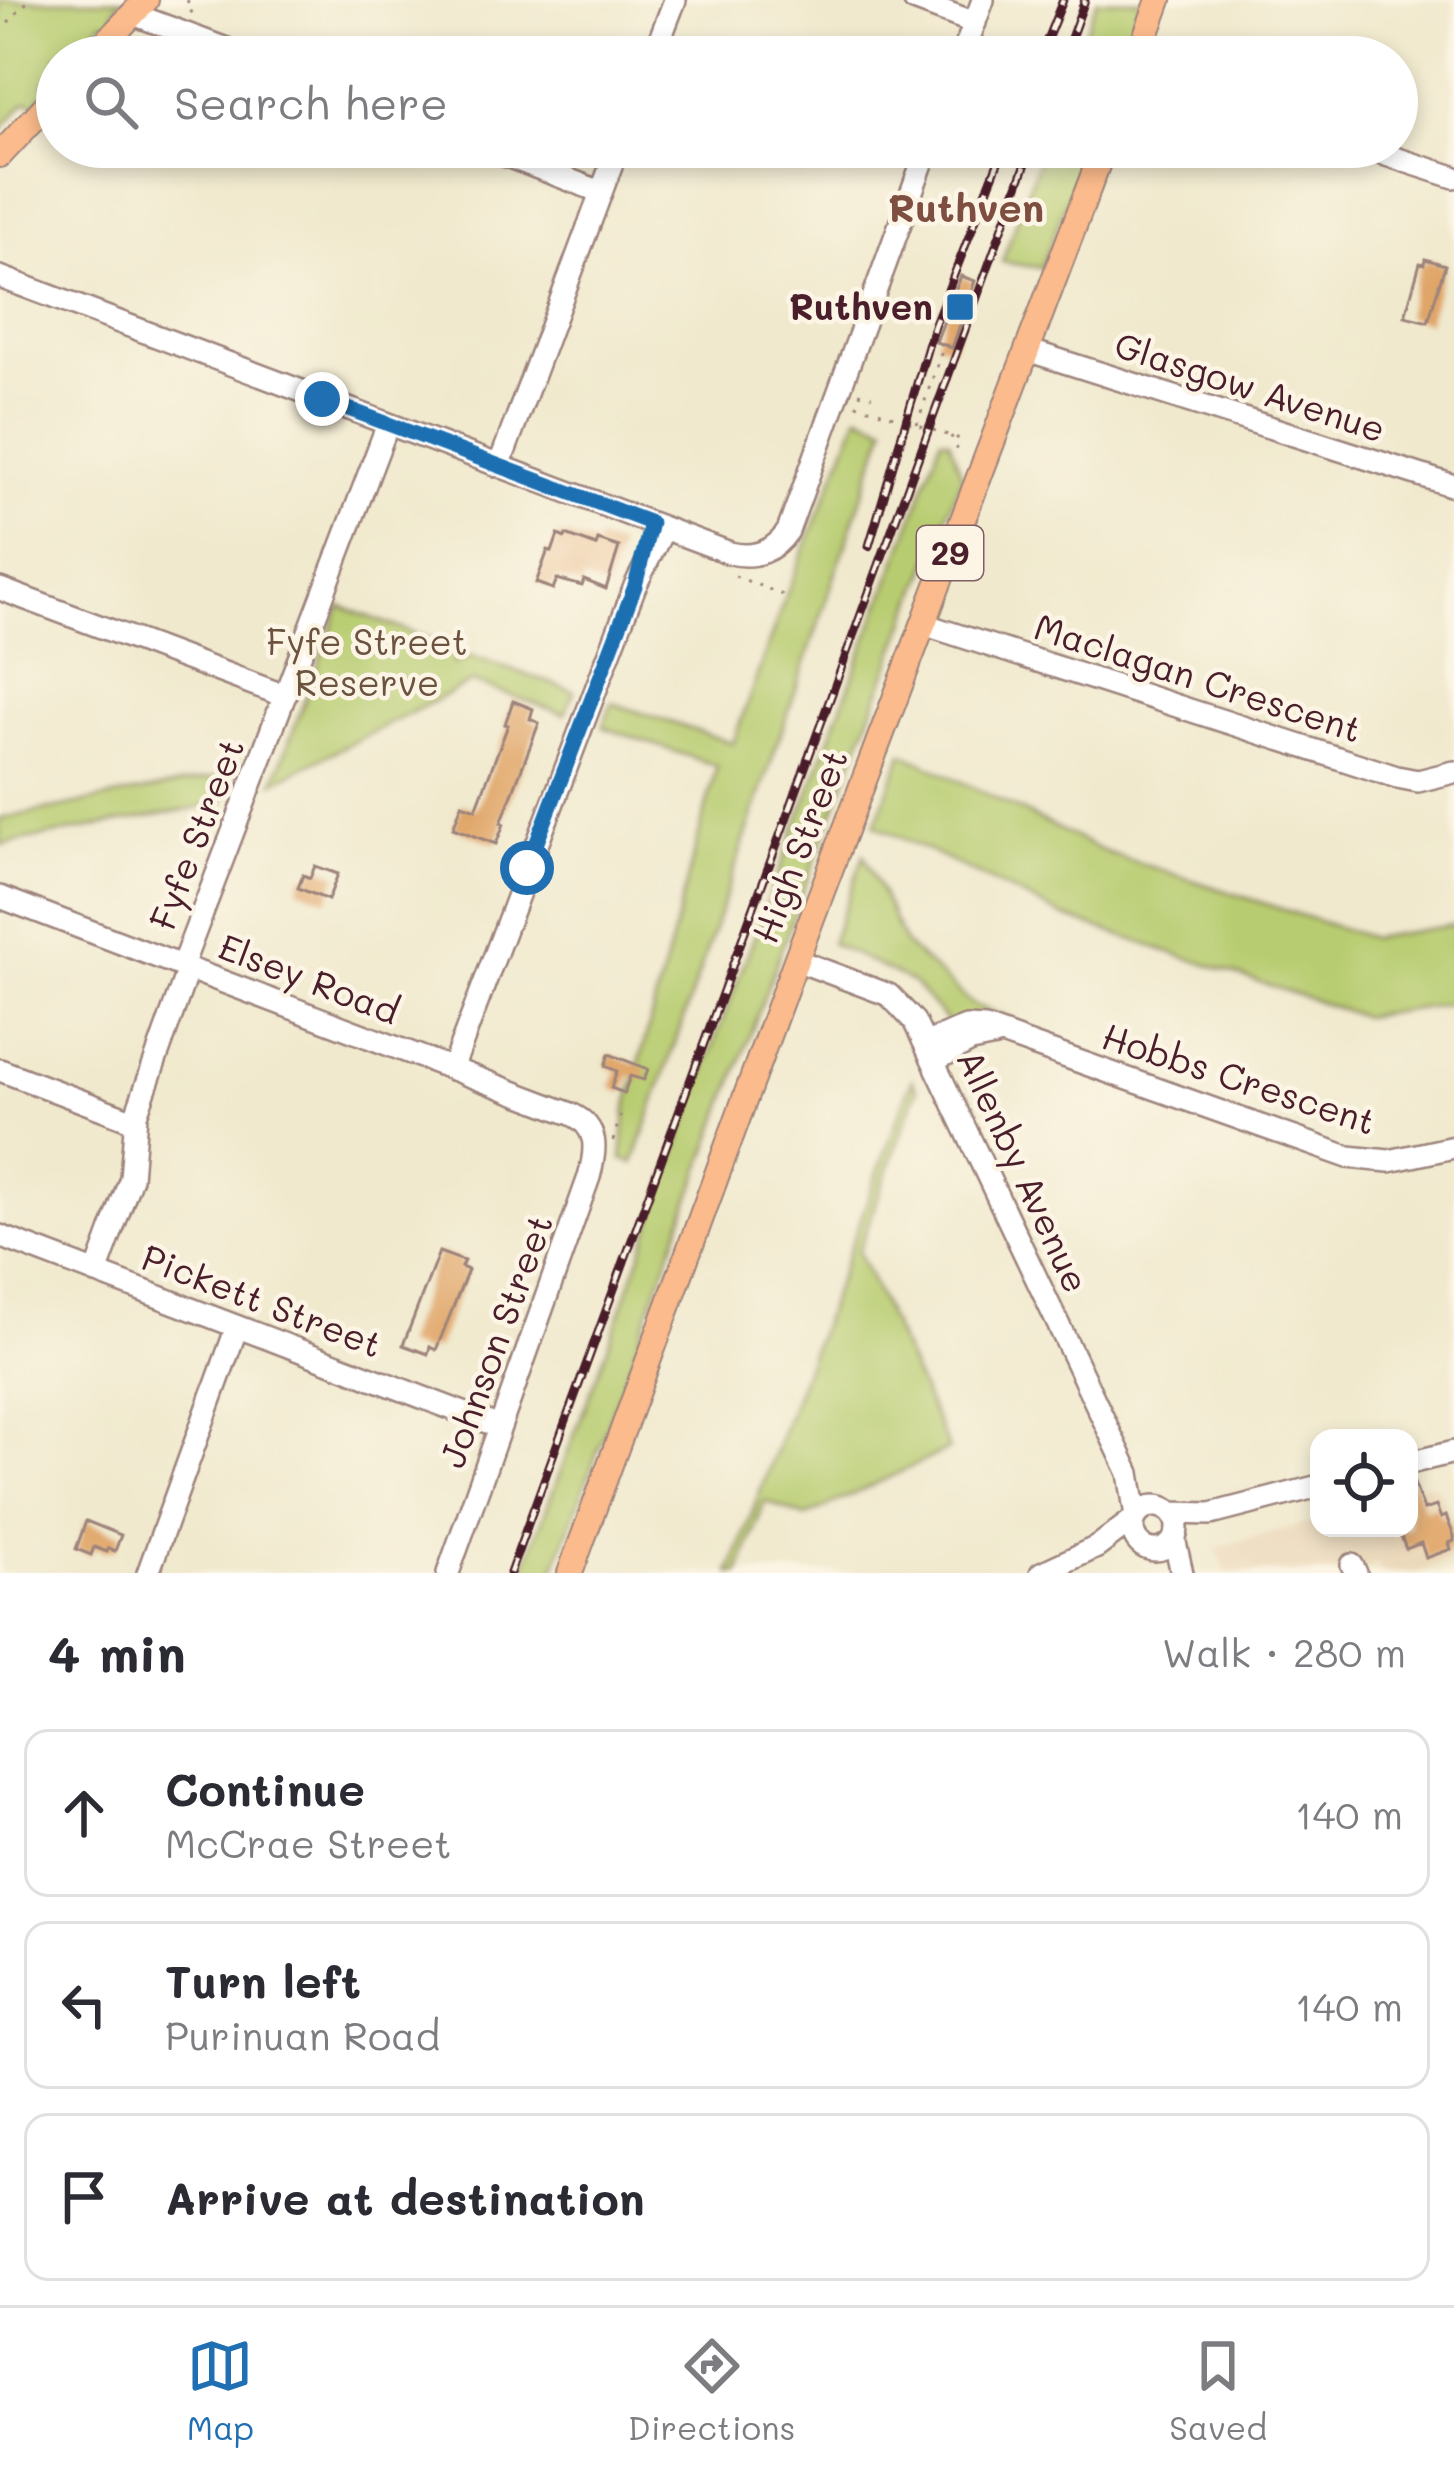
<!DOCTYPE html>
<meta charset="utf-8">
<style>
body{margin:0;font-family:Mali,sans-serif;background:#f2f2f3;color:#2b2b33}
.controls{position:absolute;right:36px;bottom:36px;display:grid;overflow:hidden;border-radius:24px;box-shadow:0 6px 18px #0003}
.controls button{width:108px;height:108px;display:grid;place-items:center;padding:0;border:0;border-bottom:3px solid #e1e1e2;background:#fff;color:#2b2b33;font:60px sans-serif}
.stop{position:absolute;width:36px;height:36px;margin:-27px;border:9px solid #1f6fb2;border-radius:50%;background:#fff}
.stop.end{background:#1f6fb2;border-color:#fff;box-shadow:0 3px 12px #0008}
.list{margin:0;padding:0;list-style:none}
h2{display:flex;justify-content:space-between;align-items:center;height:156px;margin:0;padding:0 48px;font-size:51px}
h2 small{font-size:39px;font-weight:400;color:#7c7c81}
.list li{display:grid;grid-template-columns:78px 1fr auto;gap:36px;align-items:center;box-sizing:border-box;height:168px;margin:0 24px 24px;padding:0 24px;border:3px solid #e1e1e2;border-radius:24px}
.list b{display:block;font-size:45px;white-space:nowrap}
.list p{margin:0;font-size:39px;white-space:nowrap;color:#7c7c81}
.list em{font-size:39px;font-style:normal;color:#7c7c81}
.icon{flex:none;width:66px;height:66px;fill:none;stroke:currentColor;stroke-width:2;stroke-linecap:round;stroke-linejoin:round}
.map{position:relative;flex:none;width:1454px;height:1573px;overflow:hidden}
.search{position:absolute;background:#fff;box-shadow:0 6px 18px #0003;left:36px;right:36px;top:36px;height:132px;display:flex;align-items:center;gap:30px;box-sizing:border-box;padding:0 42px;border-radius:66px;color:#7c7c81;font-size:45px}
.sheet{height:732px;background:#fff}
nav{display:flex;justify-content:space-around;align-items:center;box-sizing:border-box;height:168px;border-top:3px solid #e1e1e2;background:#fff;font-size:33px;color:#7c7c81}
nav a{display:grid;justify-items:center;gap:6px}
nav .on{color:#1f6fb2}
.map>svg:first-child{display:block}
.built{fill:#ebd8ba}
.green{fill:#b7cc70;stroke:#80764e;stroke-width:3}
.building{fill:#e0a567}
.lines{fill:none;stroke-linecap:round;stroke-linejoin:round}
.minor-casing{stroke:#9d847c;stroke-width:26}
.major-casing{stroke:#9d847c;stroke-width:28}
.path{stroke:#9d847c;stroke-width:3;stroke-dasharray:3 9;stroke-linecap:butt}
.minor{stroke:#fff;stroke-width:21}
.major{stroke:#fbbb8c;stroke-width:24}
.rail-casing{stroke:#4a1f2b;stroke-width:9}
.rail{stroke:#fcf5e5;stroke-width:4.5;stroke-dasharray:14;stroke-linecap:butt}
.route{stroke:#1f6fb2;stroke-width:15}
.poi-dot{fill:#1f6fb2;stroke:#fcf5e5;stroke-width:4.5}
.labels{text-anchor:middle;stroke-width:9;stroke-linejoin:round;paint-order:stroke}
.shield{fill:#fcf5e5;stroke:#7f5f63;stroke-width:3}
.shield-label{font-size:33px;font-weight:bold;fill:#4a1f2b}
.poi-label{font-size:36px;font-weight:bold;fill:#4a1f2b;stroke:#fcf5e5;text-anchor:end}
.street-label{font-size:36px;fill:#4a1f2b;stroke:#fcf5e5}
.park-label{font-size:36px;fill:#6b5340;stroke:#fcf5e5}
.neighbourhood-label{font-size:39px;font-weight:bold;fill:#7e4e40;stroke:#fcf5e5}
</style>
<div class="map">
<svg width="1454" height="1573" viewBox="0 0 1454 1573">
<rect width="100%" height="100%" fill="#fcf5e5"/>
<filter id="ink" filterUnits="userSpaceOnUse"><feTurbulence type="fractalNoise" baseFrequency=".00833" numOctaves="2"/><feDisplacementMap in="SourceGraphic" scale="24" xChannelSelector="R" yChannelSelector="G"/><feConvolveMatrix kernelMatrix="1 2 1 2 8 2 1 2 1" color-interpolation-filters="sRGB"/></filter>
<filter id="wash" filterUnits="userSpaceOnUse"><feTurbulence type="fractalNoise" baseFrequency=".004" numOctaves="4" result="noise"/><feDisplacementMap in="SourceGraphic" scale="48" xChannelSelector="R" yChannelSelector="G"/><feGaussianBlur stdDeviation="2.7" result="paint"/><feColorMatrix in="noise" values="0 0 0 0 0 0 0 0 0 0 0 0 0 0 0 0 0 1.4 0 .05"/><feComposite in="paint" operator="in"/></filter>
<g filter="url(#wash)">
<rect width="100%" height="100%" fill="#f0e9cd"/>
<path class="built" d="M1429 1483 1437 1488 1454 1522V1558L1418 1573H1382L1377 1564 1346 1573H1227L1215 1548 1319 1520V1528H1409V1487Z"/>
<path class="green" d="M0 0H122L113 10 116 18 110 24 102 22 68 57H57V69L44 83 46 91 36 104 26 102 0 130Z
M1097 0H1142L1121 57H1076Z
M1043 147H1087L1041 268 1002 262Z
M859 415 886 426 634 1163 622 1159 626 1113 717 766 603 727 612 703 733 743 785 598Z
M941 438 949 439 962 476 794 915 553 1573H522L619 1317 718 1032 915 513Z
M340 606 456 649 453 664 471 656 574 691 565 714 472 682 274 782Z
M903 753 1105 852 1371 938 1454 925V1003L1363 1017 1065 917 875 825Z
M233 774 222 803 0 845V819Z
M864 855 905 944 973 1005 1013 1019 1011 1025 949 1024 913 983 831 943Z
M912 1080 917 1090 858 1252 949 1449 805 1517 765 1501 739 1573H730Z"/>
<g id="blocks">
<path class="building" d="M1425 259 1445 265 1428 322 1405 316 1420 263 1424 264Z
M961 276 975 281 952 348 936 342Z
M558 535 565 538 566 535 596 546 598 540 619 547 606 589 584 580 582 586 557 579 553 589 536 583 548 550 552 552Z
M513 701 533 709 530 719 539 723 501 823 504 824 496 844 453 828 462 804 476 809 508 725 505 724Z
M315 866 338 874 328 900 298 888 303 875 310 878Z
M609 1054 648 1069 644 1080 630 1076 624 1093 611 1088 617 1071 605 1066Z
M439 1252 464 1261 461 1267 468 1270 436 1350 430 1347 428 1354 403 1345Z
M1409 1478H1412L1424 1510 1436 1506 1441 1518 1446 1516 1454 1536V1541L1449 1543 1451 1549 1426 1558 1421 1543 1406 1549 1398 1528H1409Z
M86 1521 121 1535 115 1551 108 1548 107 1552 94 1547 91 1555 76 1549Z"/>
</g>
</g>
<g filter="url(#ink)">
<use href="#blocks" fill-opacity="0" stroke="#9d847c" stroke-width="3"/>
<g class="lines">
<defs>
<path id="minor" d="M914 0 975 23
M133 14 248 57
M653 57 675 0
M962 57 983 0
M483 147 601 192
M1361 147 1454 177
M0 277 730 553C754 559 774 552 788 531L928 147
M1027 350 1454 486
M499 466 618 147
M0 589 285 696
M923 624 1397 777 1418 781 1454 772
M0 897 571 1114C600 1127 596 1151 589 1177L448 1573
M796 960 889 995 914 1021 1129 1473 1136 1516
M926 1043 966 1027 985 1028 1348 1157 1389 1161 1454 1147
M934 1061 971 1041 995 1036
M452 1069 635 586 664 528
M0 1070 134 1121
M0 1236 500 1427
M96 1273 131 1178 136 1115 185 977V958L388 424
M1409 1463 1454 1452
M1133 1528a22 22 0 1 1 44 0a22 22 0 1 1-44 0Z
M1171 1513 1211 1514 1319 1486
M1174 1538 1182 1573
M1352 1565 1356 1573
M148 1573 237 1327
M1041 1573 1097 1547 1135 1518"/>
<path id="major" d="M92 57 146 0
M1138 57 1159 0
M0 155 57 94
M570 1573 796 960 1104 147"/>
</defs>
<use href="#minor" class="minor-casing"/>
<use href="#major" class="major-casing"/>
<path class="path" d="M188 0 187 6 193 14
M0 31 29 0
M934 341 954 348
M859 393 872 396
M856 404 900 418
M909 422 924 427
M917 424 944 345
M933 430 966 441
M951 436 961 457
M735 576 783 595
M969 1071 979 1059
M613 1141 621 1114"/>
<use href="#minor" class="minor"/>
<use href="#major" class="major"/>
<defs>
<path id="rail" d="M1040 57 1063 0
M1064 57 1085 0
M869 546 934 326 1004 147
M510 1573 1032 147"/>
</defs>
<use href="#rail" class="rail-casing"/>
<use href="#rail" class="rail"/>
</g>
</g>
<g class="lines" filter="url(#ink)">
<path class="route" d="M322 399 651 523 635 586 527 868"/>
</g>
<rect class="poi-dot" x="945" y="292" width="30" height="30" rx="6"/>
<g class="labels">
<rect class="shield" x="917" y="526" width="66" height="54" rx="9"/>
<g class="shield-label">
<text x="950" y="565">29</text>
</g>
<g class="poi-label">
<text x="933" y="320">Ruthven</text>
</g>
<g class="street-label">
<text transform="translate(1250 387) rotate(18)" y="13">Glasgow Avenue</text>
<text transform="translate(1198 678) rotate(18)" y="13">Maclagan Crescent</text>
<text transform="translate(197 834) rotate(-69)" y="13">Fyfe Street</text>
<text transform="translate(800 846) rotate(-69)" y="13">High Street</text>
<text transform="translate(309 979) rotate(21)" y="13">Elsey Road</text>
<text transform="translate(1239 1079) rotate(18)" y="13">Hobbs Crescent</text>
<text transform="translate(1023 1171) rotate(65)" y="13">Allenby Avenue</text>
<text transform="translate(262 1301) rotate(21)" y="13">Pickett Street</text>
<text transform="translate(496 1341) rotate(-70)" y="13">Johnson Street</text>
</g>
<g class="park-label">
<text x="367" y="655">Fyfe Street<tspan x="367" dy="41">Reserve</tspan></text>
</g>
<g class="neighbourhood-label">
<text x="966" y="222">Ruthven</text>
</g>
</g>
</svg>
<div class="controls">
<button><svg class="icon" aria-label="locate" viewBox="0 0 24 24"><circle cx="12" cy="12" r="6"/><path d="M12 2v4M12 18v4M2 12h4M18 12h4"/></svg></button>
</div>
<div class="stop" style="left:527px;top:868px"></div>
<div class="stop end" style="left:322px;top:399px"></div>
<div class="search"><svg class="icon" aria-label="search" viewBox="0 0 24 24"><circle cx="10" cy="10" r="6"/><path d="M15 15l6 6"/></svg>Search here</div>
</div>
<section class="sheet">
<h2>4 min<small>Walk · 280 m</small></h2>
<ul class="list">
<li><svg class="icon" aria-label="ahead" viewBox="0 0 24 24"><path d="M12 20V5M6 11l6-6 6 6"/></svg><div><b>Continue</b><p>McCrae Street</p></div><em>140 m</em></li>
<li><svg class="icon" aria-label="left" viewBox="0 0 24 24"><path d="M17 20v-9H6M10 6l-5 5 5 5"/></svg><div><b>Turn left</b><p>Purinuan Road</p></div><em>140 m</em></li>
<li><svg class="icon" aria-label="arrive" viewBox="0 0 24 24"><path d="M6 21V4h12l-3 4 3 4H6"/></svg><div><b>Arrive at destination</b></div></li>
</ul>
</section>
<nav>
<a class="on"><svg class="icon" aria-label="map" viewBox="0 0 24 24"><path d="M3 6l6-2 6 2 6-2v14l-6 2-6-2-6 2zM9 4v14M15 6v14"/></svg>Map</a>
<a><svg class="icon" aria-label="directions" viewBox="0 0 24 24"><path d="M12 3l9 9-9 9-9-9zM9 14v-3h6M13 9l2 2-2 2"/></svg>Directions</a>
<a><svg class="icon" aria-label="saved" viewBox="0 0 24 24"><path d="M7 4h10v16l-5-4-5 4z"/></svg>Saved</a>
</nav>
